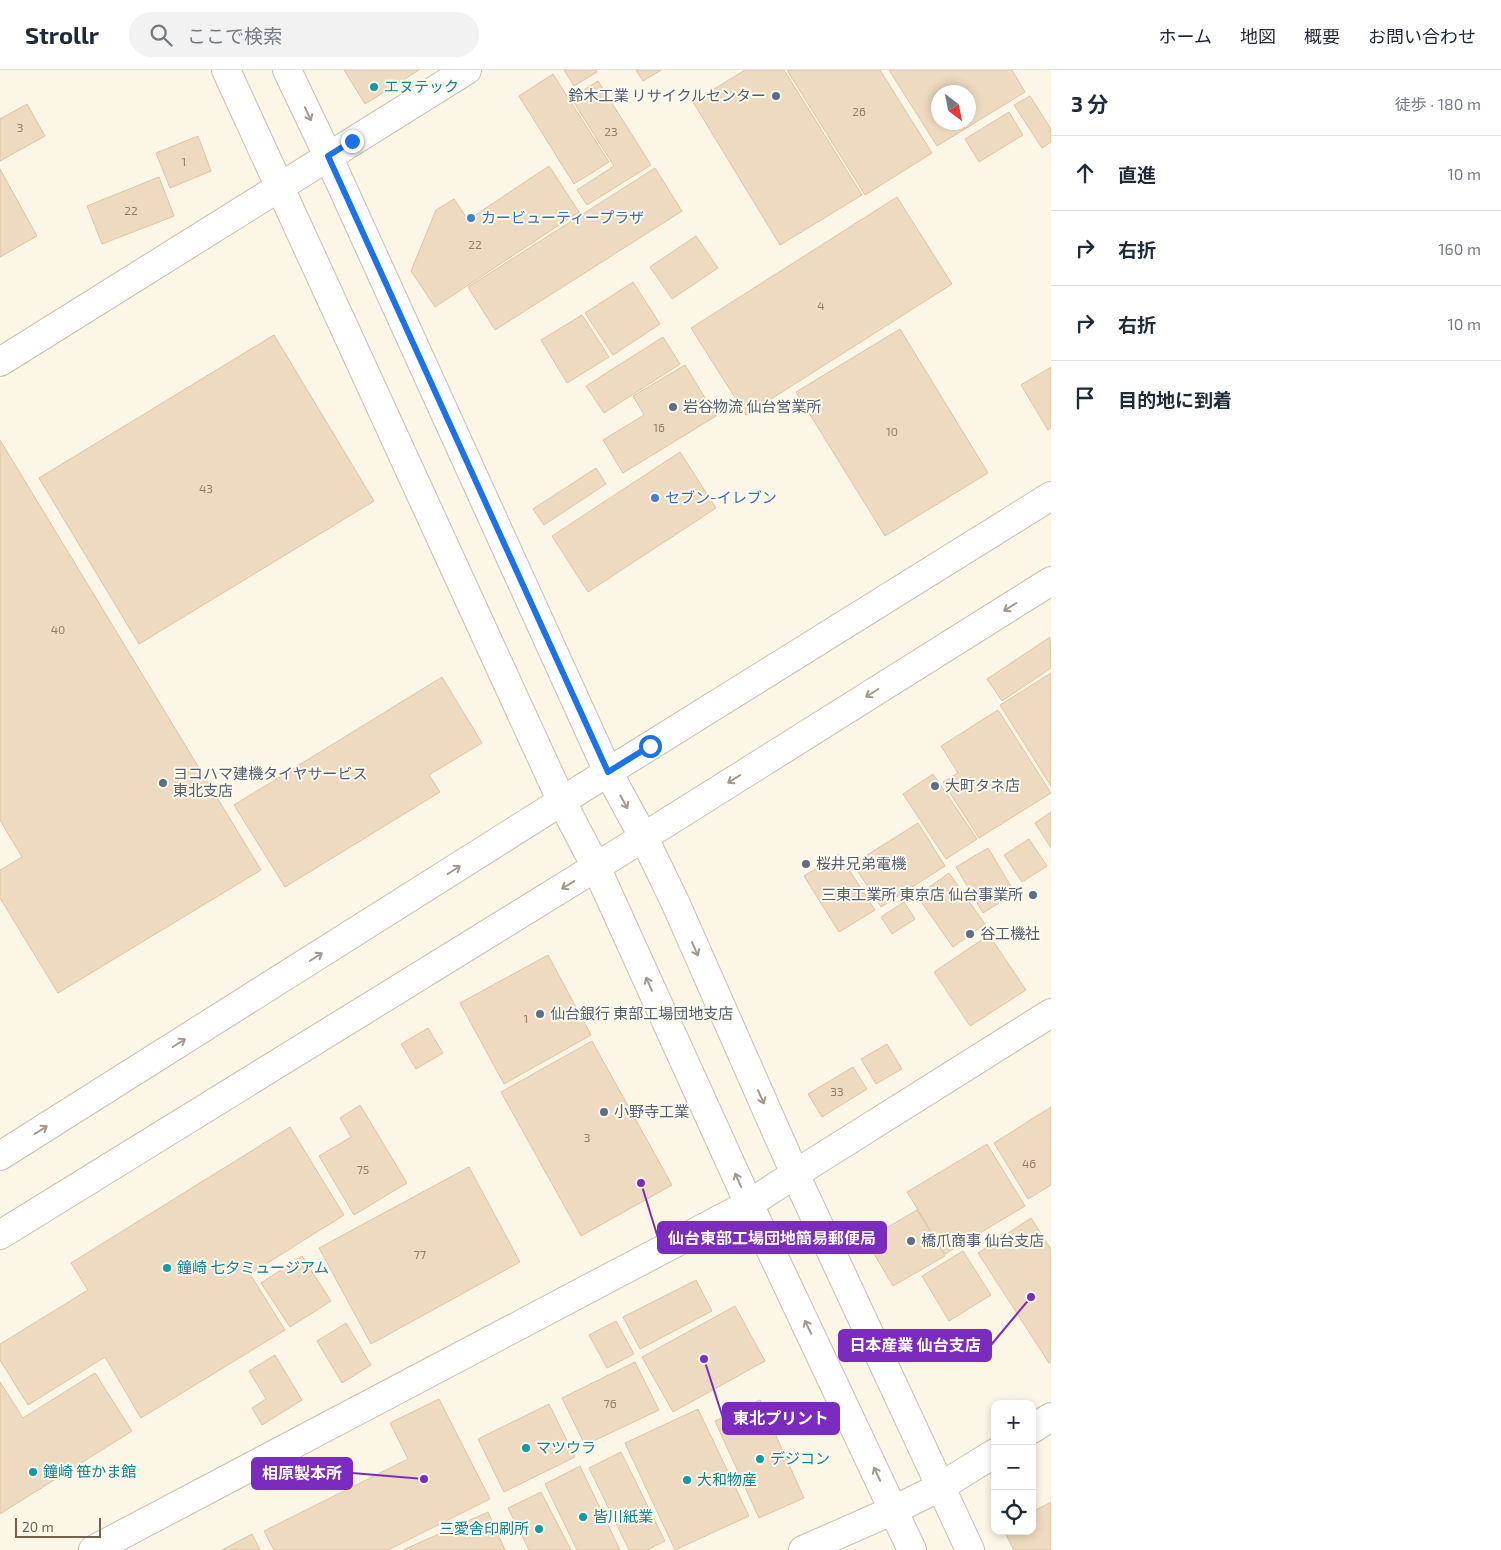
<!DOCTYPE html>
<html lang="ja">
<meta charset="utf-8">
<style>
body{margin:0;font-family:"Exo 2","Noto Sans JP",sans-serif;background:#f2f2f3;color:#1f2937}
.controls{position:absolute;right:15px;bottom:15px;display:grid;overflow:hidden;border-radius:10px;box-shadow:0 2px 8px #0003}
.controls button{width:45px;height:45px;display:grid;place-items:center;padding:0;border:0;border-bottom:1px solid #e0e1e3;background:#fff;color:#1f2937;font:25px sans-serif}
.compass{position:absolute;left:931px;top:15px;width:45px;height:45px;border-radius:50%;background:#fff;box-shadow:0 2px 8px #0003;rotate:148deg}
.scale{position:absolute;left:15px;bottom:12px;width:86px;box-sizing:border-box;padding-left:5px;border:2px solid #72604d;border-top:0;font-size:14px;line-height:18px;white-space:nowrap;color:#72604d;-webkit-text-stroke:4px #fefaec;paint-order:stroke}
.stop{position:absolute;width:15px;height:15px;margin:-11px;border:4px solid #1a73e8;border-radius:50%;background:#fff}
.stop.end{background:#1a73e8;border-color:#fff;box-shadow:0 1px 5px #0008}
.list{margin:0;padding:0;list-style:none}
h2{display:flex;justify-content:space-between;align-items:center;height:65px;margin:0;padding:0 20px;font-size:21px}
h2 small{font-size:16px;font-weight:400;color:#747a83}
.list li{display:grid;grid-template-columns:32px 1fr auto;gap:15px;align-items:center;box-sizing:border-box;height:75px;padding:0 20px;border-top:1px solid #e0e1e3}
.list b{display:block;font-size:19px;white-space:nowrap}
.list em{font-size:16px;font-style:normal;color:#747a83}
.icon{flex:none;width:28px;height:28px;fill:none;stroke:currentColor;stroke-width:2;stroke-linecap:round;stroke-linejoin:round}
.map{position:relative;flex:none;width:1051px;height:1480px;overflow:hidden}
header{display:flex;align-items:center;gap:30px;box-sizing:border-box;height:70px;padding:0 25px;background:#fff;border-bottom:1px solid #e0e1e3}
header strong{font-size:24px}
nav{display:flex;gap:28px;margin-inline-start:auto;font-size:18px}
.search{width:350px;height:45px;background:#f2f2f3;display:flex;align-items:center;gap:12px;box-sizing:border-box;padding:0 18px;border-radius:28px;color:#747a83;font-size:19px}
main{display:flex}
aside{flex:1;background:#fff}
.map>svg:first-child{display:block}
.building{fill:#eedac0;stroke:#dfc4a2;fill-rule:evenodd}
.lines{fill:none;stroke-linecap:round;stroke-linejoin:round}
.minor-casing{stroke:#ccbfad;stroke-width:30}
.tertiary-casing{stroke:#ccbfad;stroke-width:30}
.minor{stroke:#fff;stroke-width:28}
.tertiary{stroke:#fff;stroke-width:28}
.oneway{stroke:#a3988b}
.route{stroke:#1a73e8;stroke-width:6}
.culture-dot{fill:#0f9aa8;stroke:#fefaec;stroke-width:2}
.service-dot{fill:#5c6f8a;stroke:#fefaec;stroke-width:2}
.shop-dot{fill:#3f7fe0;stroke:#fefaec;stroke-width:2}
.labels{text-anchor:middle;stroke-width:4;stroke-linejoin:round;paint-order:stroke}
.number-label{font-size:12px;fill:#917e6a}
.culture-label{font-size:15px;fill:#0d838f;stroke:#fefaec;text-anchor:start}
.service-label{font-size:15px;fill:#4e5e75;stroke:#fefaec;text-anchor:start}
.shop-label{font-size:15px;fill:#366cbe;stroke:#fefaec;text-anchor:start}
.leader{fill:none;stroke:#7b2cbf;stroke-width:2}
.callout-dot{fill:#7b2cbf;stroke:#fefaec;stroke-width:2}
.callout{fill:#7b2cbf;stroke:#7b2cbf;stroke-width:2}
.callout-label{font-size:16px;text-anchor:middle;font-weight:bold;fill:#fff}
</style>
<header>
<strong>Strollr</strong>
<div class="search"><svg class="icon" aria-label="search" viewBox="0 0 24 24"><circle cx="10" cy="10" r="6"/><path d="M15 15l6 6"/></svg>ここで検索</div>
<nav><a>ホーム</a><a>地図</a><a>概要</a><a>お問い合わせ</a></nav>
</header>
<main>
<div class="map">
<svg width="1051" height="1480" viewBox="0 0 1051 1480">
<rect width="100%" height="100%" fill="#fbf6e6"/>
<path class="building" d="M344 0H419L365 34Z
M564 0H596L597 2 574 16Z
M636 0H661L643 11Z
M745 0H784L862 125 780 175 693 32Z
M787 0H880L932 83 865 125Z
M889 0H1012L1025 22 937 76ZM938 22H968V52H938Z
M553 4 609 92 574 114 519 26Z
M598 11 651 95 587 135 577 120 614 96 571 28Z
M1030 26 1051 59V72L1042 78 1014 35Z
M27 34 45 66 0 91V49Z
M1009 42 1023 65 979 92 965 69Z
M198 66 211 101 170 118 156 83Z
M549 96 579 142 435 237 411 201 436 140 454 129 468 150Z
M655 98 682 141 495 260 468 217Z
M0 99 37 166 0 187Z
M159 107 174 146 102 174 87 136Z
M897 127 952 214 746 345 691 258Z
M696 166 718 198 672 229 650 197Z
M633 212 660 254 613 285 585 243Z
M582 245 609 287 567 313 541 270Z
M900 259 988 403 885 466 796 322Z
M274 265 374 431 139 574 39 408Z
M663 267 680 294 604 343 586 316Z
M685 295 716 346 623 403 603 370 644 345 633 326Z
M1051 297V358L1048 360 1021 315Z
M0 370 261 800 58 923 0 828V800L22 787 0 750Z
M680 382 716 438 588 522 552 466Z
M596 398 606 414 544 455 533 439Z
M1050 567 1051 598 1002 631 987 609Z
M1051 603V716L1000 635Z
M442 607 482 673 429 705 440 722 285 817 234 735Z
M998 640 1051 723 979 768 943 712 958 703 941 676Z
M933 704 977 769 946 789 903 724Z
M1051 742V778L1035 753Z
M918 753 945 796 881 837 853 794Z
M1029 769 1047 796 1022 812 1004 785Z
M988 778 1015 823 983 843 956 797Z
M839 784 875 840 839 862 804 806Z
M949 803 985 854 953 877 917 826Z
M904 832 915 849 892 864 881 847Z
M989 865 1026 920 970 956 934 902Z
M548 885 591 965 504 1014 460 933Z
M428 958 443 983 416 999 401 974Z
M592 971 672 1115 581 1166 501 1022Z
M887 974 902 999 876 1014 861 989Z
M853 997 867 1019 822 1047 808 1024Z
M360 1035 407 1113 354 1145 319 1086 351 1067 340 1048Z
M1051 1037V1115L1028 1129 994 1073Z
M290 1057 344 1145 250 1204 285 1260 141 1348 105 1287 28 1335 0 1290V1274L88 1220 71 1193Z
M987 1074 1025 1136 945 1184 907 1122Z
M469 1097 520 1192 371 1274 319 1178Z
M917 1140 945 1186 893 1216 866 1170Z
M1031 1148 1051 1179V1292L1049 1293 978 1183Z
M963 1181 991 1225 949 1251 922 1206Z
M302 1186 331 1231 290 1257 261 1213Z
M696 1210 712 1241 640 1279 623 1247Z
M735 1236 765 1291 673 1342 642 1287Z
M616 1251 634 1284 607 1298 589 1265Z
M346 1253 371 1295 342 1313 317 1271Z
M275 1285 302 1330 262 1355 252 1338 266 1329 249 1301Z
M635 1292 659 1340 585 1375 562 1328Z
M95 1303 132 1361 0 1444V1312L23 1348Z
M439 1329 490 1429 388 1480H274L264 1461 408 1389 390 1353Z
M760 1330 804 1428 759 1448 715 1351Z
M549 1334 575 1387 504 1422 478 1369Z
M698 1339 749 1446 675 1480 625 1373Z
M621 1382 665 1471 647 1480H629L589 1398Z
M580 1396 620 1480H577L545 1414Z
M541 1422 571 1480H529L508 1438Z
M1051 1432V1480H1014L1004 1461H1032V1442Z
M488 1442 505 1480H403Z
M252 1464 260 1480H222Z"/>
<g class="lines">
<defs>
<path id="minor" d="M93 1480 749 1134 795 1104 1051 943"/>
<path id="tertiary" d="M226 0 562 732 596 797 749 1134 912 1480
M287 0 328 86 608 702 644 768 675 832 795 1104 970 1480
M0 292 467 0
M0 1086 608 702 1051 426
M0 1165 596 797 1051 511
M1032 1359 1051 1347
M803 1480 894 1440 940 1417 995 1383"/>
</defs>
<use href="#minor" class="minor-casing"/>
<use href="#tertiary" class="tertiary-casing"/>
<use href="#minor" class="minor"/>
<use href="#tertiary" class="tertiary"/>
</g>
<defs><path id="oneway-shaft" d="M-6 0H5M1.5-3L5.5 0L1.5 3" fill="none" stroke-width="1.6" stroke-linecap="round" stroke-linejoin="round" transform="scale(1.25)"/></defs>
<g class="oneway">
<use href="#oneway-shaft" transform="translate(308 44) rotate(65)"/>
<use href="#oneway-shaft" transform="translate(1010 537) rotate(148)"/>
<use href="#oneway-shaft" transform="translate(872 623) rotate(148)"/>
<use href="#oneway-shaft" transform="translate(734 709) rotate(148)"/>
<use href="#oneway-shaft" transform="translate(624 732) rotate(61)"/>
<use href="#oneway-shaft" transform="translate(454 800) rotate(-32)"/>
<use href="#oneway-shaft" transform="translate(568 815) rotate(149)"/>
<use href="#oneway-shaft" transform="translate(695 879) rotate(66)"/>
<use href="#oneway-shaft" transform="translate(316 887) rotate(-32)"/>
<use href="#oneway-shaft" transform="translate(649 914) rotate(-114)"/>
<use href="#oneway-shaft" transform="translate(179 973) rotate(-32)"/>
<use href="#oneway-shaft" transform="translate(761 1027) rotate(66)"/>
<use href="#oneway-shaft" transform="translate(41 1060) rotate(-32)"/>
<use href="#oneway-shaft" transform="translate(738 1110) rotate(-114)"/>
<use href="#oneway-shaft" transform="translate(808 1257) rotate(-115)"/>
<use href="#oneway-shaft" transform="translate(877 1404) rotate(-115)"/>
</g>
<g class="lines">
<path class="route" d="M352 71 328 86 608 702 650 676"/>
</g>
<g class="culture-dot">
<circle cx="374" cy="17" r="5"/>
<circle cx="167" cy="1198" r="5"/>
<circle cx="526" cy="1378" r="5"/>
<circle cx="760" cy="1389" r="5"/>
<circle cx="33" cy="1402" r="5"/>
<circle cx="687" cy="1410" r="5"/>
<circle cx="583" cy="1447" r="5"/>
<circle cx="539" cy="1459" r="5"/>
</g>
<g class="service-dot">
<circle cx="776" cy="26" r="5"/>
<circle cx="673" cy="337" r="5"/>
<circle cx="163" cy="713" r="5"/>
<circle cx="935" cy="716" r="5"/>
<circle cx="806" cy="794" r="5"/>
<circle cx="1033" cy="825" r="5"/>
<circle cx="970" cy="864" r="5"/>
<circle cx="540" cy="944" r="5"/>
<circle cx="604" cy="1042" r="5"/>
<circle cx="911" cy="1171" r="5"/>
</g>
<g class="shop-dot">
<circle cx="471" cy="148" r="5"/>
<circle cx="655" cy="428" r="5"/>
</g>
<g class="labels">
<g class="number-label">
<text x="859" y="46">26</text>
<text x="20" y="62">3</text>
<text x="611" y="66">23</text>
<text x="184" y="96">1</text>
<text x="131" y="145">22</text>
<text x="475" y="179">22</text>
<text x="821" y="240">4</text>
<text x="659" y="362">16</text>
<text x="892" y="366">10</text>
<text x="206" y="423">43</text>
<text x="58" y="564">40</text>
<text x="526" y="953">1</text>
<text x="837" y="1026">33</text>
<text x="587" y="1072">3</text>
<text x="1029" y="1098">46</text>
<text x="363" y="1104">75</text>
<text x="420" y="1189">77</text>
<text x="610" y="1338">76</text>
</g>
<g class="culture-label">
<text x="384" y="22">エヌテック</text>
<text x="177" y="1203">鐘崎 七夕ミュージアム</text>
<text x="536" y="1383">マツウラ</text>
<text x="770" y="1394">デジコン</text>
<text x="43" y="1407">鐘崎 笹かま館</text>
<text x="697" y="1415">大和物産</text>
<text x="593" y="1452">皆川紙業</text>
<text x="529" y="1464" text-anchor="end">三愛舎印刷所</text>
</g>
<g class="service-label">
<text x="766" y="31" text-anchor="end">鈴木工業 リサイクルセンター</text>
<text x="683" y="342">岩谷物流 仙台営業所</text>
<text x="173" y="709">ヨコハマ建機タイヤサービス<tspan x="173" dy="17">東北支店</tspan></text>
<text x="945" y="721">大町タネ店</text>
<text x="816" y="799">桜井兄弟電機</text>
<text x="1023" y="830" text-anchor="end">三東工業所 東京店 仙台事業所</text>
<text x="980" y="869">谷工機社</text>
<text x="550" y="949">仙台銀行 東部工場団地支店</text>
<text x="614" y="1047">小野寺工業</text>
<text x="921" y="1176">橋爪商事 仙台支店</text>
</g>
<g class="shop-label">
<text x="481" y="153">カービューティープラザ</text>
<text x="665" y="433">セブン-イレブン</text>
</g>
</g>
<path class="leader" d="M641 1113L658 1168M1031 1227L991 1275M704 1289L723 1348M424 1409L352 1403"/>
<g class="callout-dot">
<circle cx="641" cy="1113" r="5"/>
<circle cx="1031" cy="1227" r="5"/>
<circle cx="704" cy="1289" r="5"/>
<circle cx="424" cy="1409" r="5"/>
</g>
<g class="callout">
<rect x="658" y="1152" width="228" height="31" rx="5"/>
<rect x="839" y="1260" width="152" height="31" rx="5"/>
<rect x="723" y="1333" width="116" height="31" rx="5"/>
<rect x="252" y="1388" width="100" height="31" rx="5"/>
</g>
<g class="callout-label">
<text x="772" y="1174">仙台東部工場団地簡易郵便局</text>
<text x="915" y="1281">日本産業 仙台支店</text>
<text x="781" y="1354">東北プリント</text>
<text x="302" y="1409">相原製本所</text>
</g>
</svg>
<div class="controls">
<button>+</button>
<button>−</button>
<button><svg class="icon" aria-label="locate" viewBox="0 0 24 24"><circle cx="12" cy="12" r="6"/><path d="M12 2v4M12 18v4M2 12h4M18 12h4"/></svg></button>
</div>
<svg class="compass" viewBox="-18 -18 36 36"><path d="M0-13l5 13h-10z" fill="#e53935"/><path d="M0 13l5-13h-10z" fill="#747a83"/></svg>
<div class="scale">20 m</div>
<div class="stop" style="left:650px;top:676px"></div>
<div class="stop end" style="left:352px;top:71px"></div>
</div>
<aside>
<h2>3 分<small>徒歩 · 180 m</small></h2>
<ul class="list">
<li><svg class="icon" aria-label="ahead" viewBox="0 0 24 24"><path d="M12 20V5M6 11l6-6 6 6"/></svg><div><b>直進</b></div><em>10 m</em></li>
<li><svg class="icon" aria-label="right" viewBox="0 0 24 24"><path d="M7 20v-9h11M14 6l5 5-5 5"/></svg><div><b>右折</b></div><em>160 m</em></li>
<li><svg class="icon" aria-label="right" viewBox="0 0 24 24"><path d="M7 20v-9h11M14 6l5 5-5 5"/></svg><div><b>右折</b></div><em>10 m</em></li>
<li><svg class="icon" aria-label="arrive" viewBox="0 0 24 24"><path d="M6 21V4h12l-3 4 3 4H6"/></svg><div><b>目的地に到着</b></div></li>
</ul>
</aside>
</main>
